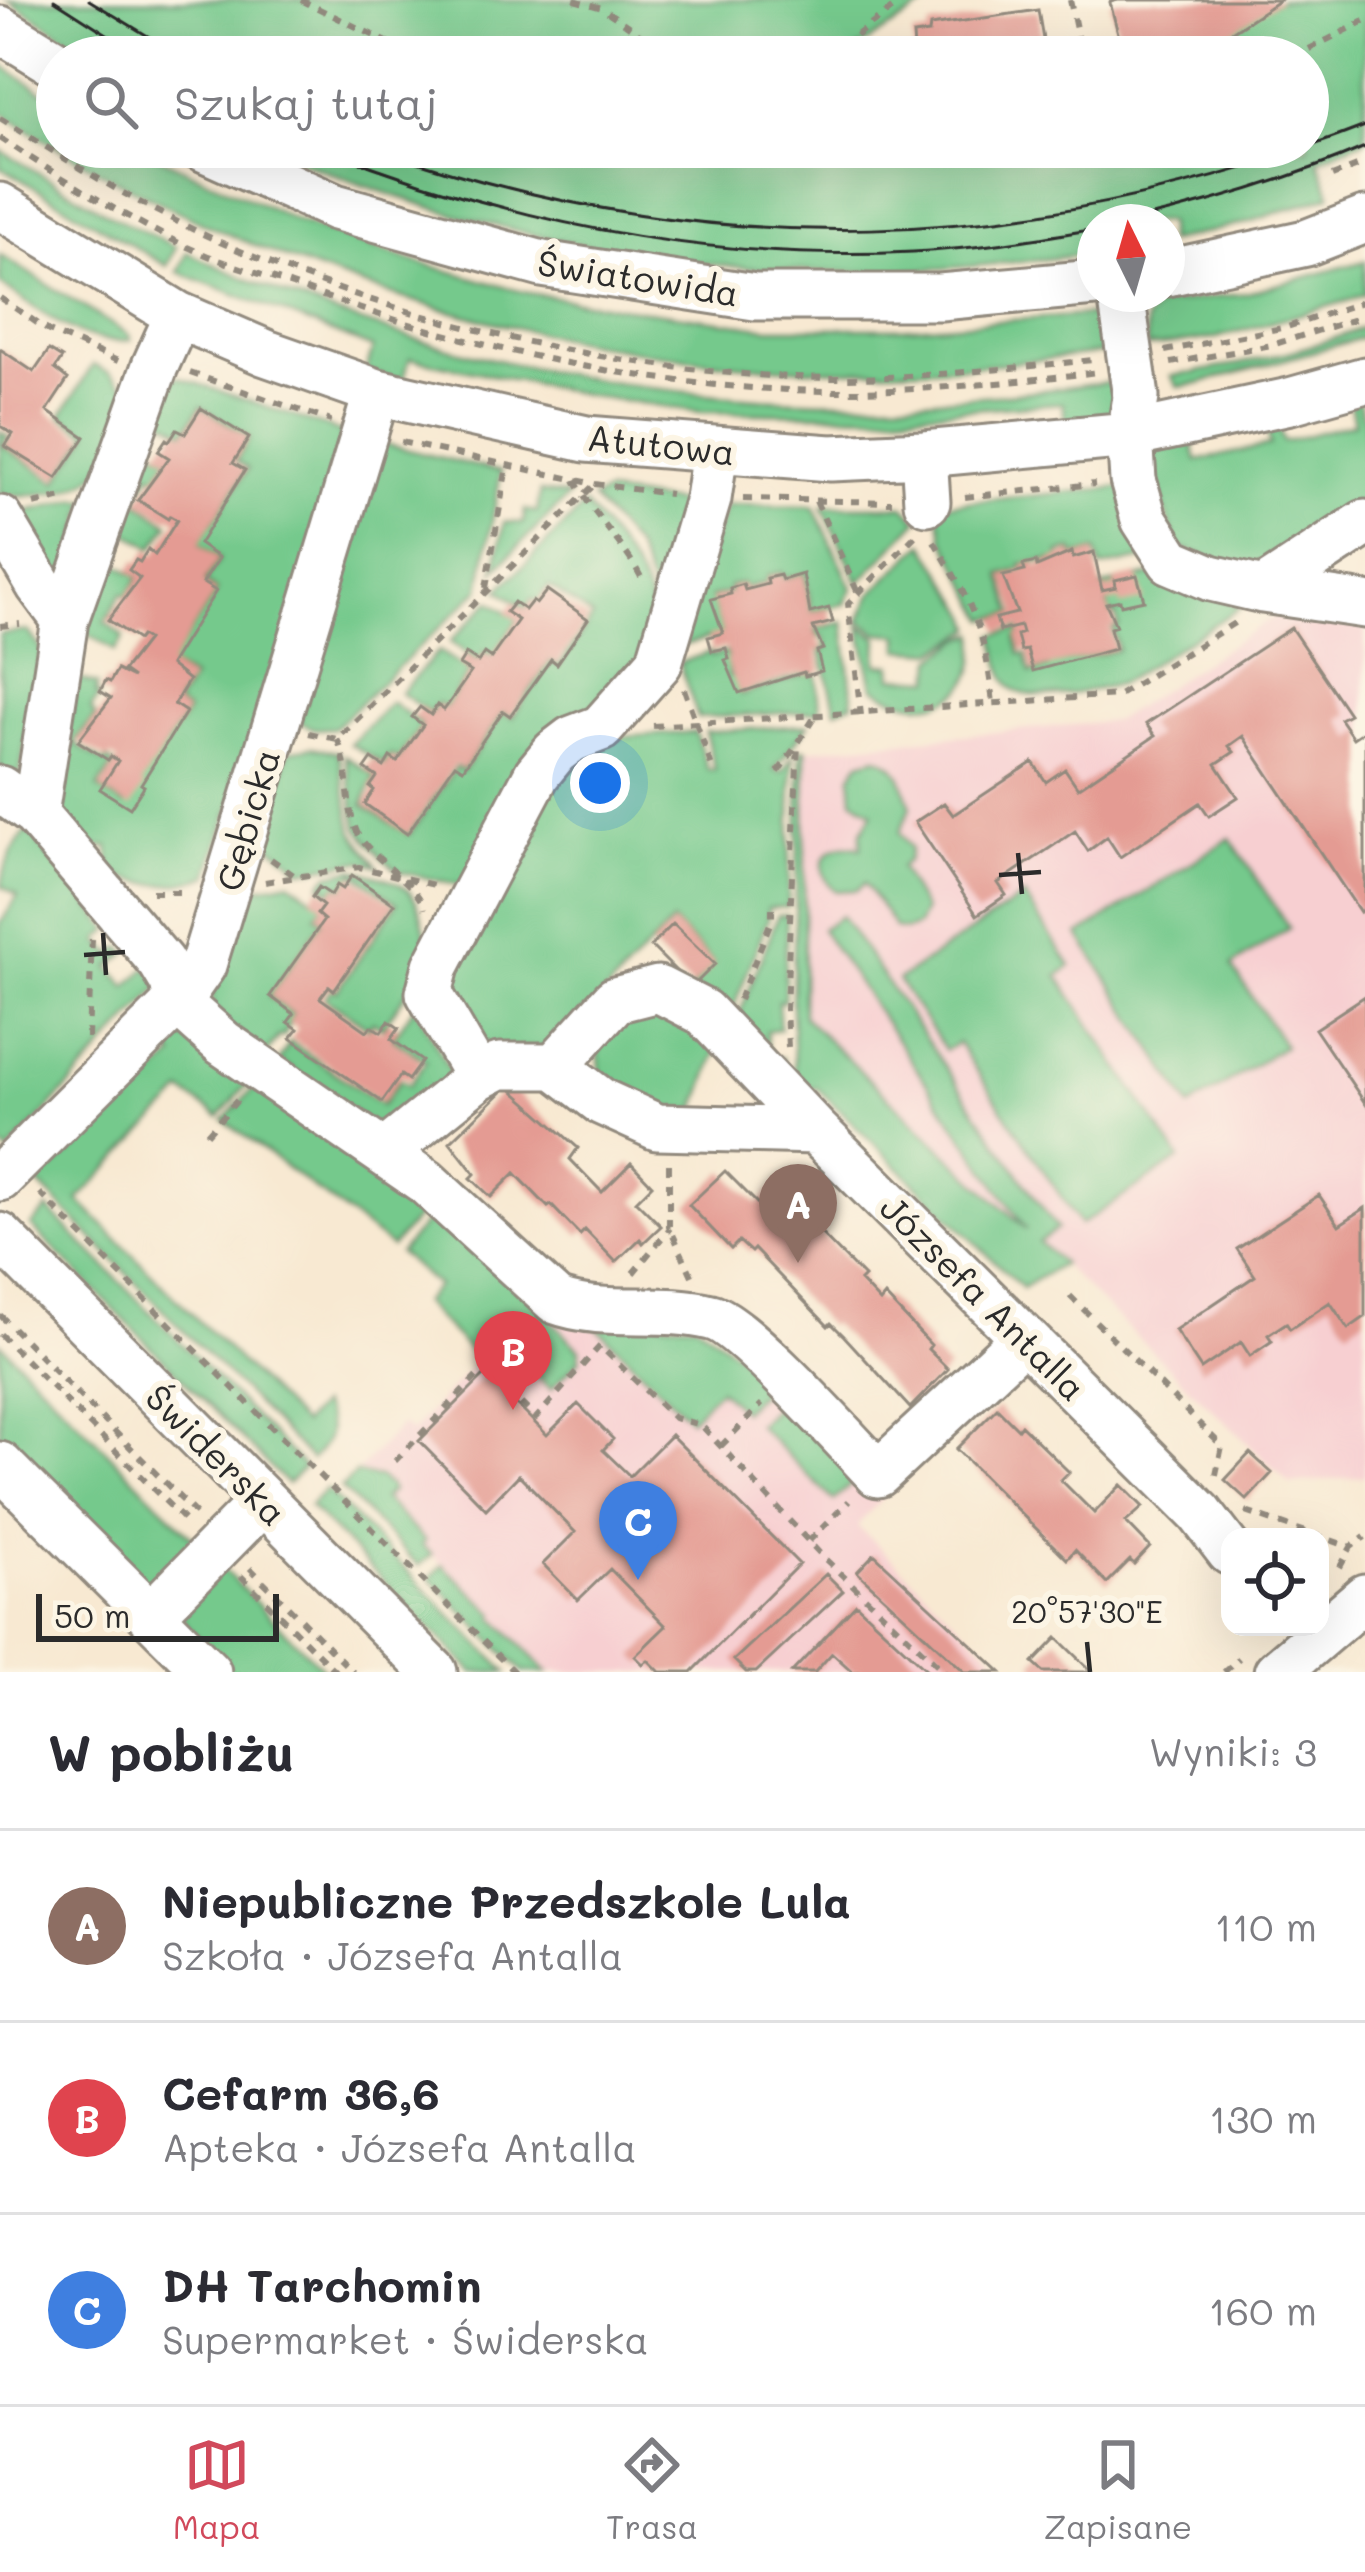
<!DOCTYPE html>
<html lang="pl">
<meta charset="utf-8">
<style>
body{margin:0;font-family:Mali,sans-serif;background:#f7f7f7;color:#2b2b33}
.controls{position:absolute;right:36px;bottom:36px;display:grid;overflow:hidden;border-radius:24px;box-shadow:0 12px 48px #0002}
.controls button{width:108px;height:108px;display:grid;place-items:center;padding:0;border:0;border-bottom:3px solid #e1e1e2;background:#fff;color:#2b2b33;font:60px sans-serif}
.compass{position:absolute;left:1077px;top:204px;width:108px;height:108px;border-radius:50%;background:#fff;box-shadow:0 12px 48px #0002;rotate:355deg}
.scale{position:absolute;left:36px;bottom:30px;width:243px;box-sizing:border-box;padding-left:12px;border:6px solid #2b2b2b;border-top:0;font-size:33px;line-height:42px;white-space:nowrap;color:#2b2b2b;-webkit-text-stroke:9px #fcf5e5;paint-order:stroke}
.you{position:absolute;left:600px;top:783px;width:42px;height:42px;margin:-30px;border:9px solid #fff;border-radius:50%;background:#1a73e8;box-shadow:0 0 0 18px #1a73e833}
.badge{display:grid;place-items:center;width:78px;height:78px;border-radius:50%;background:#d1495b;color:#fff;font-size:39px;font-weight:700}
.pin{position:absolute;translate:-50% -99px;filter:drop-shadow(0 3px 6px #0008)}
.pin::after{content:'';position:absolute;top:63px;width:42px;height:36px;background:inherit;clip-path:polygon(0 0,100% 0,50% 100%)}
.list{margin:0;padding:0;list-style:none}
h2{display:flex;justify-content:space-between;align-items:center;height:156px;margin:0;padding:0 48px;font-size:51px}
h2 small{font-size:39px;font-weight:400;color:#7c7c81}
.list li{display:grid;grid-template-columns:78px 1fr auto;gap:36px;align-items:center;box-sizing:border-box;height:192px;padding:0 48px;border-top:3px solid #e1e1e2}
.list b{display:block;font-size:45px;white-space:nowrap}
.list p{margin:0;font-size:39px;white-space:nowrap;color:#7c7c81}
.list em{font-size:39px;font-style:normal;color:#7c7c81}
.icon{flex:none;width:66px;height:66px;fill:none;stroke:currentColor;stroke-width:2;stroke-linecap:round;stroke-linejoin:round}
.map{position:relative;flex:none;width:1365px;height:1672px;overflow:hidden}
.search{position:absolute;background:#fff;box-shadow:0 12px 48px #0002;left:36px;right:36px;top:36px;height:132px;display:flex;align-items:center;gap:30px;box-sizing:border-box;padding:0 42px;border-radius:66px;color:#7c7c81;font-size:45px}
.sheet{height:732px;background:#fff}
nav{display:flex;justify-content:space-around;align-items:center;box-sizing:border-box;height:168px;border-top:3px solid #e1e1e2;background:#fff;font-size:33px;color:#7c7c81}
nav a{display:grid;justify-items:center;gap:6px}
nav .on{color:#d1495b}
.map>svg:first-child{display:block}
.built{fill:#f7cfd1}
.green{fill:#75c98c;stroke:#507a5c;stroke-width:3}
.building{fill:#e49b93}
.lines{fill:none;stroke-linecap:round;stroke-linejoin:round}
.minor-casing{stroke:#928a7e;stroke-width:51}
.path{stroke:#928a7e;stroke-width:6;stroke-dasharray:9 9;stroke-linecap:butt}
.minor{stroke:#fff;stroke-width:45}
.tram{stroke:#2b2b2b;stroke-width:3}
.ticks{fill:none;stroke:#2b2b2b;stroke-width:4.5}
.labels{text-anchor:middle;stroke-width:12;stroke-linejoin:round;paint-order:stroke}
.street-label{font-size:36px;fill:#2b2b2b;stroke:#fcf5e5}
.ticks-label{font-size:30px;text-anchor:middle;fill:#2b2b2b;stroke:#fcf5e5;stroke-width:12;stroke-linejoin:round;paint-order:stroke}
</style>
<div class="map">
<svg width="1365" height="1672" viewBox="0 0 1365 1672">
<rect width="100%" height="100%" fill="#fcf5e5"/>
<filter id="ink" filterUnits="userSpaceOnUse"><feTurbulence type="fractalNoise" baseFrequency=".00833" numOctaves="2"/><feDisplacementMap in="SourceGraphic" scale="24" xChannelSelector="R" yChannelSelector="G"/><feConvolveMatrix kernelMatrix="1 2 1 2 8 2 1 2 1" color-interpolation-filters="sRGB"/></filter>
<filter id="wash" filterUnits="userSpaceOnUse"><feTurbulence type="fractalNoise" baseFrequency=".004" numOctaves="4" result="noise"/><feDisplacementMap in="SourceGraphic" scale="48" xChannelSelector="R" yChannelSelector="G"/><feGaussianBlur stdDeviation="2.7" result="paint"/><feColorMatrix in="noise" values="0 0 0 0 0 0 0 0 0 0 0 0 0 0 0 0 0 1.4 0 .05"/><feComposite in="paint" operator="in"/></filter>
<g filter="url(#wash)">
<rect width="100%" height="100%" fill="#f8e9d2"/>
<path class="built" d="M1286 609 1365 625V1476L1290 1484 803 1016 806 750 1114 721Z
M551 1320 696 1323 887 1493 857 1526 1011 1672H548L493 1617 496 1613 421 1545 356 1473 402 1424 411 1432 491 1346 520 1372Z"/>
<path class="green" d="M8 0H935L844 57H98Z
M1280 0H1365V139L1318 159 1331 195 1246 223 1167 242V222H1095L1092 254C995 265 897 275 799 271 616 263 434 219 266 147H1308V57H1168Z
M0 64 57 101V147H136L302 223 410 260 523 292 577 301 769 328H898L1088 315 1108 330 1112 352C1025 362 937 371 849 370 755 370 662 357 570 339 362 298 179 227 0 112Z
M0 150 114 217 176 247 167 266 0 167Z
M187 252C395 352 636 403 866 401 952 401 1036 392 1120 381L1123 400 1109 420 1066 428 1063 403 880 415 701 412 592 396 410 358 403 381 366 371 373 348 178 272Z
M0 255 129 335 131 340C81 348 40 310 0 284Z
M1365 261V294L1347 301 1216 338 1147 347 1146 319 1159 305 1247 293Z
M1365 327V337L1201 383 1178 387 1171 376C1238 366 1302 352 1365 327Z
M93 365 110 373 130 392C123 411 111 459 99 471 76 496 30 496 0 495V431L8 436 3 446 57 482 89 434 61 416Z
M178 377 353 436 208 876C172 889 148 886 111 874L109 847H79L55 801 77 678 97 685 95 693 99 696 91 709 95 716 74 743 104 763 108 760 114 764 98 788 124 805 187 712 176 704 192 679 168 665 217 591 205 582 220 558 198 543 248 469 236 461 250 438 201 406 185 431 153 415 160 384Z
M1357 397 1365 420V513L1266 576 1177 547 1146 451 1191 439 1197 461 1270 445 1266 422 1277 420 1283 442 1354 423 1349 399Z
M139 441 169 457 156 477 151 474 134 499 169 524 153 548 111 523Z
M375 442 501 472 480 589 334 728 315 729 299 722Z
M1122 487 1153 557 1101 568 1096 551 1075 556 1073 550 1060 553V559L1021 564 1022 569 1001 575 1014 613 987 619 944 539 939 515 946 504Z
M540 492 569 496 495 570 504 522 523 523 525 510 537 512Z
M606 493 682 503 690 515 661 611 635 548 592 499Z
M78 499 87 500 66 585 15 514Z
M585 505C616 543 664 595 654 646L469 887 400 872 383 859 358 828 345 756 375 776 363 805 409 835 456 767 463 771 503 713 512 718 550 661 559 666 593 617 549 586 538 602 532 598 526 608 499 590Z
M726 505 814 506 852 588 845 604 812 612 805 574 784 578 781 572 767 576V582L744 588 742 583 729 586 730 592 711 597 724 634 677 647Z
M822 506H904L918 520 859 583Z
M924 543 970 615 974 628 935 652 900 649V635L878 633 860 620 872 593Z
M108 558 139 577 127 596 122 593 105 622 124 637 115 651 80 629Z
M1167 571 1241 607 1121 683C1097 690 1021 708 1008 683 1000 669 998 650 994 635L1019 629 1020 636 1016 638 1020 654H1026L1031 673 1048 668V665L1118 650 1113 629 1119 626 1115 614 1110 615 1103 586Z
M490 601 518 619 493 656 485 651 478 661 450 642Z
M844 622 853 703 836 710 821 651 827 649 824 637H818L816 629Z
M860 625 878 638 877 664 892 665 893 677 932 679 934 659 961 639 976 633C983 704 926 722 873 687Z
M28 631 42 650 20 774H0V634Z
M439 651 470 672 445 708 437 703 430 713 400 693Z
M710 652 712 656 727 652 729 676H735L741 695 807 674 817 675 820 711 698 718 679 663Z
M391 702 422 725 398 759 390 755 384 764 350 744Z
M808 725 774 770 782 772 793 756 788 907 768 908V919L731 1014 692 987 714 963 672 922 555 1047 488 1049 451 1017 449 961 546 778 607 738 695 732 708 770H715L705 732Z
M311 747 338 752 353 832 378 866 360 861 302 870 263 839 289 751Z
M801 749 806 750 803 1016 1027 1230 821 929 841 916 1057 1229 1039 1242 1062 1264 1022 1288 816 1087 795 1091 792 1007Z
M877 757C903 765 903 785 911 807L900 832 911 848 908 860 900 867 924 910 917 926 906 930 895 928 865 883 857 890 836 891C808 867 829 837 861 848V833L873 812 853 799 851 776 860 762Z
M28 830 110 930 99 940 112 954 122 947 127 953 110 967 127 987 147 967 161 986 8 1153 0 1145V924L18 896 2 886C4 863 12 848 28 830Z
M1230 838 1289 928 1232 966 1284 1046 1190 1107 1079 935Z
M353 869C421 885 417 893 430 958L382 1028 373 1022 368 1027 325 998 332 988 337 991 397 903 355 873 344 887 339 884 332 892 321 884 329 874Z
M290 881 324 905 316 915 323 921 269 997 293 1014 284 1036H279L264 1056 213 1015 211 987 240 891Z
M1024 896 1071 966 1058 976 1180 1159 1080 1225 958 1043 945 1050 898 980Z
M778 915H787L784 1002 778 1001 780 1029 766 1031 769 1058H783L784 1071 779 1074 734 1028Z
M644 999 721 1039 696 1110H648L601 1079 597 1039Z
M415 1005 454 1079 386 1126H372L279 1060 290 1042 382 1105 400 1080 409 1085 426 1061 393 1038Z
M195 1037 251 1080 219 1117 183 1092 78 1200 302 1424 320 1405C335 1427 330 1442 311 1460L24 1169 35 1158 49 1172 175 1056 161 1042 164 1039Z
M257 1085 430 1203 391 1247 224 1120Z
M438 1208 580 1349 579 1360 551 1389 527 1368 519 1373 491 1346 477 1358 422 1303 437 1286 399 1253Z
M48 1209 304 1467 287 1484 31 1226Z
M590 1320 696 1323 772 1380 742 1411 719 1389 690 1419Z
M0 1343 198 1543 148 1586 0 1443Z
M787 1395 864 1471 834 1501 757 1425Z
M356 1473 380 1478 392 1490 383 1499 425 1541 422 1545 432 1554 419 1566 341 1488Z
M326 1489 507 1672H473L309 1506Z
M443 1565 496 1614 494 1617 548 1672H523L430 1578Z
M222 1568 326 1672H227L185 1624 182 1614Z"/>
<g id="blocks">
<path class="building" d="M1118 0H1280L1212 45 1168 57H1124L1110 2Z
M1038 10 1046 57H885L914 50 913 35 929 33 930 26Z
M0 349 34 372 49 350 62 358 55 369 68 379 47 411 85 437 57 478 5 446 13 434 0 426Z
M201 408 249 438 233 463 245 470 199 544 219 558 203 583 216 591 170 665 189 680 174 704 186 712 141 784 144 786 130 808 100 789 118 761 111 756 108 760 78 741 111 698 100 691 106 680 110 682 117 670 133 678 123 671 147 640 141 636 138 640 108 620 140 578 129 570 136 560 140 562 148 549 155 555 177 520 170 516 168 519 138 500 169 458 158 451 166 439 169 441 177 429 185 433Z
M1072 552 1073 558 1094 552 1102 590 1116 587 1115 580 1137 575 1144 600 1121 605 1120 600 1106 603 1116 626 1110 628 1115 649 1033 671 1027 650 1021 651 1017 635 1022 633 1020 626 1000 631 996 618 1017 613 1003 576 1025 571 1023 565 1036 562 1037 567Z
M803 574 810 613 829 608 833 622 813 627 823 649 817 651 822 671 805 676 804 672 739 693 725 660 729 659 726 648 712 651 708 637 723 633 711 599 731 594 730 588 743 584 745 590 768 584 767 578 780 575 782 580Z
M547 590 588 619 557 664 551 659 510 716 503 711 463 769 455 764 407 834 365 804 374 790 370 787 377 777 365 769 372 759 384 767 390 757 397 762 423 725 412 717 420 707 431 715 437 705 444 710 471 672 459 665 466 654 478 662 484 653 491 658 518 620 506 612 514 602 525 610 532 601 536 604Z
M1291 628 1349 714 1340 719 1353 738 1365 730V908L1360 912 1243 736 1229 746 1234 752 1216 764 1238 797 1209 816 1200 803 1120 857 1107 837 1088 851 1075 831 998 883 1006 895 977 915 915 822 944 803 953 815 1033 762 1046 782 1065 769 1078 788 1155 736 1146 724Z
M352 875 394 904 334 990 329 986 320 998 367 1031 371 1026 381 1032 389 1021 399 1028 391 1039 422 1061 408 1080 401 1075 382 1102 291 1038 298 1029 288 1022 294 1014 270 996 324 920 317 914 323 906 312 897 319 887 331 895 337 885 343 889Z
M673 924 715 964 692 987 651 946Z
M1365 996V1103L1315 1029Z
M508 1086 578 1148 570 1159 602 1192 631 1163 652 1185 636 1201 661 1226 643 1243 640 1239 616 1262 585 1230 580 1235 551 1205 548 1207 515 1173 491 1197 471 1178 475 1174 450 1142Z
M725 1171 758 1204 786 1175 808 1196 796 1208 864 1277 860 1281 880 1302 885 1296 931 1345 928 1349 948 1369 910 1408 844 1336 831 1323 828 1326 754 1249 751 1252 739 1241 731 1249 689 1205Z
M1319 1195 1339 1225 1365 1208V1317L1348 1329 1330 1302 1290 1329 1286 1323 1268 1335 1272 1341 1250 1356 1241 1342 1201 1369 1175 1330 1255 1276 1237 1249Z
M486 1374 547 1435 578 1404 613 1439 603 1450 630 1476 671 1435 799 1564 692 1672H660L648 1660 643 1664 635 1656 666 1626 610 1569 578 1600 543 1564 575 1532 519 1475 486 1509 419 1441Z
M997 1408 1018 1429 1021 1425 1069 1472 1061 1480 1094 1513 1121 1485 1143 1507 1126 1522 1150 1547 1134 1564 1130 1560 1107 1583 1075 1550 1067 1559 956 1449Z
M1250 1453 1272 1473 1247 1500 1225 1480Z
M874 1554 1001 1672H965L857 1572Z
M826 1574 843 1591 756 1672H746L734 1660Z
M856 1604 929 1672H853L832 1653 815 1672H792Z
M1057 1638 1092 1672H1043L1033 1663Z"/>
</g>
</g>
<g filter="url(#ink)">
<use href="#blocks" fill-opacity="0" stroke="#928a7e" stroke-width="3"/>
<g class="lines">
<defs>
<path id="minor" d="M0 29 57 64
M201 147 335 207 542 264 755 297H940L1095 283
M0 206 178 315 266 353 377 392 586 439 831 458 924 454 1130 435 1290 401 1365 380
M1167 273 1306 243 1365 220
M1121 294 1136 397 1130 435 1133 480 1144 519 1171 561 1211 578 1263 590 1365 605
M924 454 927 502
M0 519 39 585 65 620 35 814
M1263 590 1365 523
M65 620 155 366 178 315
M0 789 35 814 161 962 173 982 177 1002 223 1043 426 1182 556 1301C605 1319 660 1304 711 1317 742 1324 849 1444 878 1474L1023 1339
M555 1066 602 1102 657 1127 816 1131
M478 1077 429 993 436 966 537 774 555 752 572 739 601 728 659 663 708 499 715 451
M384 1153 478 1077 499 1066H555L615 1000 658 989 703 1012 816 1131 1200 1513 1230 1552
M0 1178 177 1002 203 965 377 392
M0 1236 434 1672
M0 1465 208 1672
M151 1615 262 1502
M1277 1672 1365 1597"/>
</defs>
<use href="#minor" class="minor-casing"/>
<path class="path" d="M301 0 418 57
M574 0 602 8 673 57
M1070 0 1082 57
M827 57 904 0
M1293 57 1365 21
M0 118C59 155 117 192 180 223 373 319 633 379 848 378 930 377 1012 368 1093 360
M0 138C58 176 118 213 181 244 216 261 255 272 292 285 469 350 663 393 853 391 935 390 1017 382 1098 372
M771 147 863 150 896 147
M1332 176 1365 163
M0 298 49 331 118 361
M1165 351 1287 327 1365 301
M1171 363 1272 345 1365 316
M190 373 331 421
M401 442 595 484 670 494
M575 480C593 517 625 544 643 581
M965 497 1095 484
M743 499 892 502
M816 501 858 593
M34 504 67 496
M934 541C972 605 985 628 993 704
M486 588 507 466
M0 626 20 624
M684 689 713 770
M861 715 848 604 916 535
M653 726 1119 695 1236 622
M309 733 337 739 593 486
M337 739C351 767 344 804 357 832 371 860 419 883 424 909
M778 772 796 746
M271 859 295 876
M265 882 359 867 434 885
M152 892H187
M739 1000 772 919V908
M88 1038 92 937
M788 1047 786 1009 798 743 814 718
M207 1134 241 1096
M669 1164V1226L693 1278
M40 1193 514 1672
M633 1273 670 1228
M1070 1296 1222 1446 1215 1479
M0 1315 198 1516
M0 1334 189 1525
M721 1446 762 1404
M395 1461 485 1368 536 1418 600 1346 674 1418 701 1425 824 1558 945 1672
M1246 1512 1351 1547
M809 1541 849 1501
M1340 1567 1351 1547 1365 1537
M250 1568 353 1672
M241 1576 336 1672
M1224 1672 1239 1658"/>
<use href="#minor" class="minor"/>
<path class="tram" d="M54 0 143 57
M89 0 182 57
M321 147C510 223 708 262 913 252 974 249 1034 239 1095 229
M373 147C708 266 1035 254 1365 126
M1128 222C1210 203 1288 180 1365 147"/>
</g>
</g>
<path class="ticks" d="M1018 853 1022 894M999 875 1041 872M103 933 106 975M84 955 125 952M1087 1642 1090 1672"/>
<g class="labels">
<g class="street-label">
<text transform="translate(638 278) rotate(9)" y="13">Światowida</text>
<text transform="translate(661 445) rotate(6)" y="13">Atutowa</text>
<text transform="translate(248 820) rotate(-74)" y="13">Gębicka</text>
<text transform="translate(983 1298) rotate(45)" y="13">Józsefa Antalla</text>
<text transform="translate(216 1455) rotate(45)" y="13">Świderska</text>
</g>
</g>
<g class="ticks-label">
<text x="1087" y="1623">20°57'30"E</text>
</g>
</svg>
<div class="controls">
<button><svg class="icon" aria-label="locate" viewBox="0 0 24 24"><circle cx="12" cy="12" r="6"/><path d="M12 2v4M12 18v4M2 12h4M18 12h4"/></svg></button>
</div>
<svg class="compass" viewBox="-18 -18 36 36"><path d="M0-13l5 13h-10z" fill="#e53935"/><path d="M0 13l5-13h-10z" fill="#7c7c81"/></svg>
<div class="scale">50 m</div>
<div class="you"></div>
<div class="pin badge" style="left:798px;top:1263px;background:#8d6e63">A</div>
<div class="pin badge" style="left:513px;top:1410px;background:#e0444e">B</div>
<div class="pin badge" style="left:638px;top:1580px;background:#3f7fe0">C</div>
<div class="search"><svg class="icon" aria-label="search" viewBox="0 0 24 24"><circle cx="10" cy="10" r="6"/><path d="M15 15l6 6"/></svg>Szukaj tutaj</div>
</div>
<section class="sheet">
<h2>W pobliżu<small>Wyniki: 3</small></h2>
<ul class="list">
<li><span class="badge" style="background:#8d6e63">A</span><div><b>Niepubliczne Przedszkole Lula</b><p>Szkoła · Józsefa Antalla</p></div><em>110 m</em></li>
<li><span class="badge" style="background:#e0444e">B</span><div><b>Cefarm 36,6</b><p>Apteka · Józsefa Antalla</p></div><em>130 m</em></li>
<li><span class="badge" style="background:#3f7fe0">C</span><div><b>DH Tarchomin</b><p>Supermarket · Świderska</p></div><em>160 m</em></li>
</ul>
</section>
<nav>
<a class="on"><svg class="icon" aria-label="map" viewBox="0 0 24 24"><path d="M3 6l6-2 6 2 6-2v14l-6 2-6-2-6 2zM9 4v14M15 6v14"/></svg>Mapa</a>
<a><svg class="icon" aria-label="directions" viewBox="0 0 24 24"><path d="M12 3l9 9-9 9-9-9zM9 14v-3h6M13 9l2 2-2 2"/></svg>Trasa</a>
<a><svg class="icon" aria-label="saved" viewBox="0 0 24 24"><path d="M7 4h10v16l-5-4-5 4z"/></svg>Zapisane</a>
</nav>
